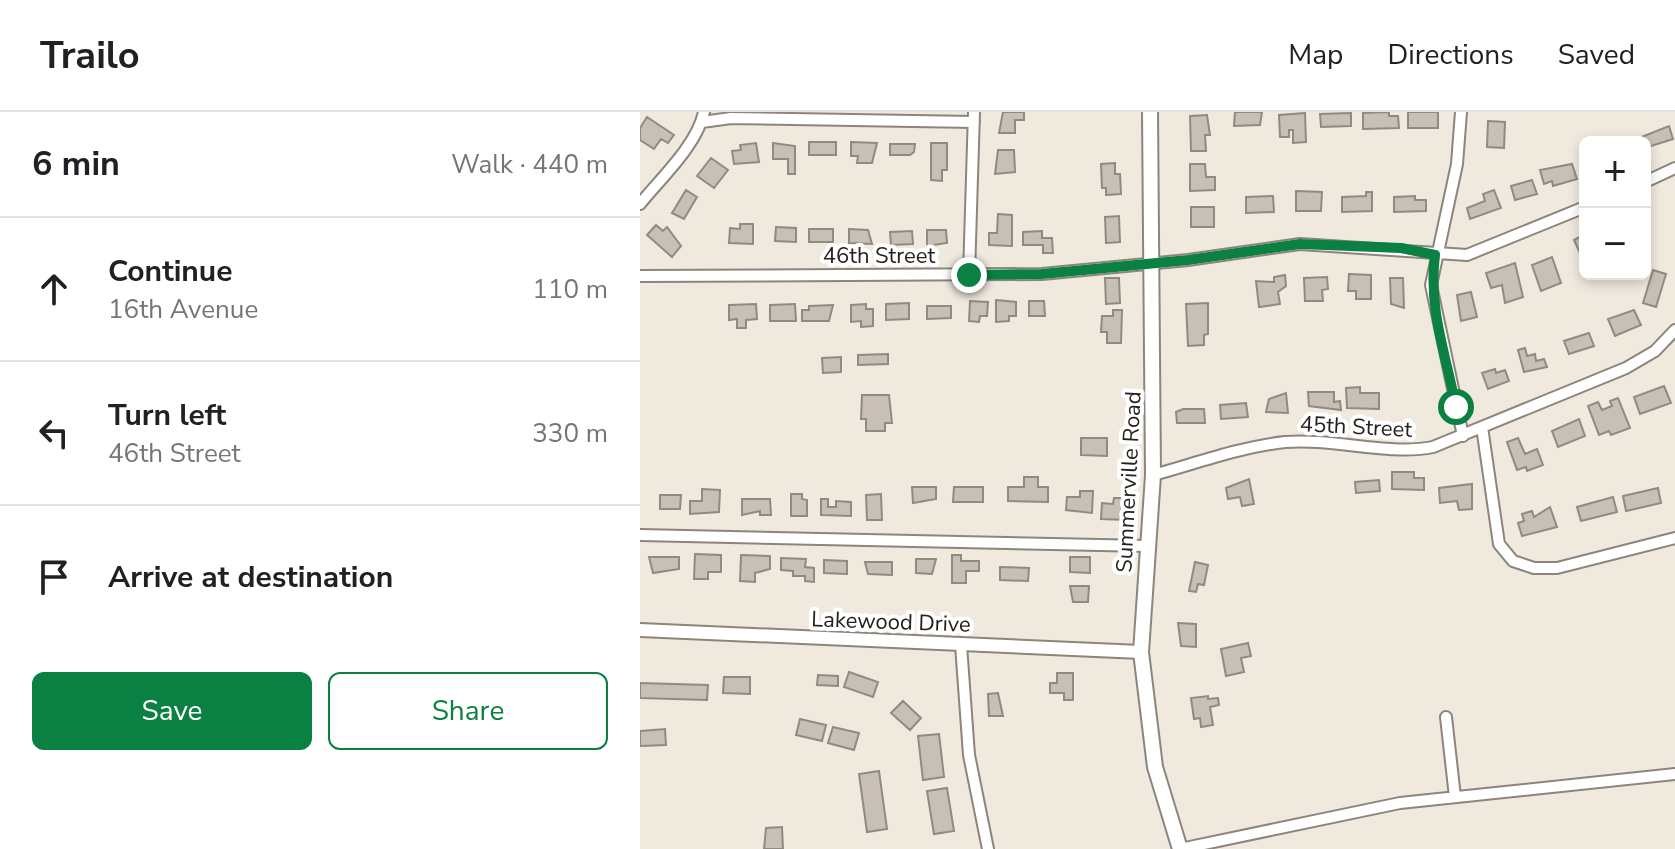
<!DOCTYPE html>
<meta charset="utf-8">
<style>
body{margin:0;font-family:"Nunito Sans",sans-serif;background:#f6f6f6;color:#202124}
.controls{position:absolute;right:24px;top:24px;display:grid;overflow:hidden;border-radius:12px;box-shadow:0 4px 12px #0003}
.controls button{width:72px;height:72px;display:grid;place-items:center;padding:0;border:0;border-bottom:2px solid #e0e0e0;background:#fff;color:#202124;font:40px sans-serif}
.stop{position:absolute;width:24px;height:24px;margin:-18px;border:6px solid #0b8043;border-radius:50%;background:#fff}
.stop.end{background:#0b8043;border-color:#fff;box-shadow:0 2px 8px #0008}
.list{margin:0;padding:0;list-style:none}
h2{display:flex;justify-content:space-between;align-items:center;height:104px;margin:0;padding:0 32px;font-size:34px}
h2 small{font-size:26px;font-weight:400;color:#757577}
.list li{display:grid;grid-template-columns:52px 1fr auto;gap:24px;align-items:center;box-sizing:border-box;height:144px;padding:0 32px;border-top:2px solid #e0e0e0}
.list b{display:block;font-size:30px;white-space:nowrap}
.list p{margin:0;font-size:26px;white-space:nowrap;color:#757577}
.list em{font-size:26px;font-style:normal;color:#757577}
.actions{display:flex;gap:16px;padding:24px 32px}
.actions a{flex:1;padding:18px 0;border:2px solid #0b8043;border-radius:12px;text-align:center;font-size:28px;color:#0b8043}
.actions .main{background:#0b8043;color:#fff}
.icon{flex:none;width:44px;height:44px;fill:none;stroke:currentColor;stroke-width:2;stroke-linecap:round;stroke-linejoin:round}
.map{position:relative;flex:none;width:1035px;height:737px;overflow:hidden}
header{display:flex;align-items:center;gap:48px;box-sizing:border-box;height:112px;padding:0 40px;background:#fff;border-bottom:2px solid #e0e0e0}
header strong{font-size:38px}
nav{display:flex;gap:44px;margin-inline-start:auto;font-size:28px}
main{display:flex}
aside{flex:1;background:#fff}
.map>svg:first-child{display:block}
.building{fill:#c8c0b6;stroke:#908a80;stroke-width:2}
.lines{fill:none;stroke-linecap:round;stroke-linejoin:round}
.minor-casing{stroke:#8c857c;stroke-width:14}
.tertiary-casing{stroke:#8c857c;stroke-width:16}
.secondary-casing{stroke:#8c857c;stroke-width:18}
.minor{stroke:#fff;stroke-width:10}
.tertiary{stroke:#fff;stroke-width:12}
.secondary{stroke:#fff;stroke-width:14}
.route{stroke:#0b8043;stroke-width:10}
.labels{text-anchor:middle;stroke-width:8;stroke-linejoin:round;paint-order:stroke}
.street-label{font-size:22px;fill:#24211e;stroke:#fff}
</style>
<header>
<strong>Trailo</strong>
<nav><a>Map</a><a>Directions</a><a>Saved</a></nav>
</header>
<main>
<aside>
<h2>6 min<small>Walk · 440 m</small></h2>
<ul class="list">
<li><svg class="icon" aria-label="ahead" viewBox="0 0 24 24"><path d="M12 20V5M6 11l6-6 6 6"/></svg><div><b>Continue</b><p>16th Avenue</p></div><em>110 m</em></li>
<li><svg class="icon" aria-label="left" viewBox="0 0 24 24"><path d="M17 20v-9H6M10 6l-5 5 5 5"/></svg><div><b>Turn left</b><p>46th Street</p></div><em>330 m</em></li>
<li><svg class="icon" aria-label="arrive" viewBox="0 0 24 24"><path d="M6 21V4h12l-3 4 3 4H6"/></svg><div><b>Arrive at destination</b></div></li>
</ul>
<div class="actions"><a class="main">Save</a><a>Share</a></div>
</aside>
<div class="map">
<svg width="1035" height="737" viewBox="0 0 1035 737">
<rect width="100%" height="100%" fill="#f0e9de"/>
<path class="building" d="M363 0H384V8H375V21H359Z
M595 0H622L620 13 594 14Z
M749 0V4H758L759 16 723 17V1Z
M768 0H798V16H768Z
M665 1 666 30 653 31V18H649V25H640L639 3Z
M711 1V14L681 15 680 2Z
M567 3 570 23H565L566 39H551L550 4Z
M7 5 34 23 28 31 21 27 14 37 0 28V16Z
M848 9 865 10 864 36 847 35Z
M1029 14 1033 27 1005 36V30H989Z
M169 30H196V43H169Z
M211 30 237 31 232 51H217L218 44H211Z
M116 31 119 50 94 52 92 39 101 38 100 33Z
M133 31 155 34V62H148V47H133Z
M291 31H307V58H302V69L291 68Z
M250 32H275L274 40 270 43H250Z
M358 38H374L375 60 355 62Z
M71 46 88 58 74 76 57 64Z
M475 51V62H480L481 82 466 83V76H462L461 52Z
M550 52H565L566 65H575V78L550 79Z
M932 52 937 67 913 74 912 69 904 72 900 58Z
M892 68 897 82 875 88 871 74Z
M46 78 57 85 44 107 32 101Z
M854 78 861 96 830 107 827 96 845 89 843 82Z
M656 79 682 80 681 99H656Z
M726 80H732V99L702 100V85L726 84Z
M633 84 634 100 606 101V85Z
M775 84V88H786V99L754 100V85Z
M551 95H574V115H551Z
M358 102 372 103V134L349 133V121H357Z
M479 104 480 130 466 131 465 105Z
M100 112H113V132L89 131 90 116 100 117Z
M16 113 23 119 27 115 41 134 32 145 7 123Z
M136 115 156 116V130L135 129Z
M169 117H193V130H169Z
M209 117 228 118 232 132 209 131Z
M287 118H306L307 131 287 134Z
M272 119 273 132 251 133 250 120Z
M402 119V126H412L413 141H403V133H383V120Z
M945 122V139L940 141 934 128Z
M912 145 921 171 901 179 892 153Z
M875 151 883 185 865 191 862 173 851 176 846 161Z
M1013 158 1026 162 1016 195 1003 191Z
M709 162 731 163V187H716V179H708Z
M645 163 646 174 638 180 640 192 619 195 616 169 634 170V165Z
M687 165 688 177 682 178 683 189H665L664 166Z
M465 166H479L480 191 466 192Z
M750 166H763L764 196 751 192Z
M831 180 837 205 821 209 817 183Z
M356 188 376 190V204H369V209L356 210Z
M330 189 348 190 347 204H340L339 210 329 209Z
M389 189H404L405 204H389Z
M269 191V207L246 208V192Z
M568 191V222L564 223V233L548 234 546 192Z
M116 192 117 207 106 208V216H97V207L89 208V193Z
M155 192 156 209H130V193Z
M226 192V197H233V214L221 215V209L211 210V193Z
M193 193 189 209H162V198H169V194Z
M287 194H311V206L287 207Z
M473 198H482L481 231H467V220H461L462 204H473Z
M994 198 1001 213 975 224 968 207Z
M949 221 954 234 929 242 924 229Z
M885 236 887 244 895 242 896 249 904 247 907 255 884 260 878 238Z
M248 242V252L218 253V243Z
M201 245V260L183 261 182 246Z
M855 257 856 261 865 258 869 269 848 277 842 261Z
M1024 274 1031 291 1000 302 994 285Z
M720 275V281H739V297L707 296 706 276Z
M668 280H694V290L700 289 701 298 669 294Z
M646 281 648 301 626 300 629 287Z
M222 283H249L252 311H245V319H226V307H221Z
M978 286 990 316 971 323 969 319 959 323 948 294 958 290 962 298 972 294 970 289Z
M606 291 608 305 581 307 580 293Z
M543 297H564L565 311H537L536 300Z
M939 307 945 324 918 335 912 319Z
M441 326H467V344L441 343Z
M878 326 885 342 897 337 903 353 887 359 886 355 877 358 867 330Z
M752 360H774V366H784V378L752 377Z
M384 365H398V375H408V390L368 389V375H384Z
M609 367 614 392 602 394 600 385 588 387 586 376Z
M739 368 740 379 716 381 715 370Z
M832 372V397L819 398 817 389 800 391 799 376Z
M272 375H296V387L273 391Z
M314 375H343V390H313Z
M1018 376 1021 391 986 399 983 384Z
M62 377 80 378 79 400 50 402V389H62Z
M440 379H453L452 401 426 398 427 385H440Z
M151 382H162V387L167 388V404H151Z
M241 382 242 408H227L226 383Z
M20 383H41L40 397H20Z
M973 385 977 400 941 409 937 395Z
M474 386H487L486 408 461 407 462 391 473 392Z
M102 387H130L131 403H120V399L102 403Z
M181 387H188V395H196V389L211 390V404L181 403Z
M910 395 917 415 882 424 878 411 884 409 882 402 892 399 894 405Z
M55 442 81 443V460H68V467H54Z
M101 443 130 444V457L115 461V470L100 469Z
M312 443H321V449H339V459H326V471H312Z
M9 445H39V457L13 461Z
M430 445H450V461L430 460Z
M141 446 166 447 165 455 174 456V470L165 469V464H153V459L141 458Z
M276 447H296L292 462 276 461Z
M184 448 207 449V462L184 461Z
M225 450H252V463L228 462Z
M555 450 568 453 564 473 558 472 556 480 549 479Z
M360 455 389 456 388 469 360 468Z
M430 474H449L448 490H433Z
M538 511 556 512V535L541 534Z
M608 531 611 544 601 546 604 560 586 564 581 537Z
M209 560 238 570 233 585 204 575Z
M417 561H433V588H424V581H410V571H417Z
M178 563 198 564V574L177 573Z
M84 565H110V582L83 581Z
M0 571 68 573 67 588 0 586Z
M358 581 363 604H349L348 582Z
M568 584V587L578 586 579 593 570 595 573 613 561 615 560 606 554 607 551 586Z
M263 589 281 606 270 618 251 601Z
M160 607 186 613 182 629 156 623Z
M193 615 219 621 214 638 188 631Z
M25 617 26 633 0 634V619Z
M299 622 304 665 283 668 278 624Z
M239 659 247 717 227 720 219 662Z
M307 676 314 719 294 722 287 679Z
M142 715 143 737H124L126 716Z"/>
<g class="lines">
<defs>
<path id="minor" d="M821 0 817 52 791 173 823 324
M62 10 91 6 334 10
M1005 70 1035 56
M0 92C21 66 57 33 64 0
M329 163 334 0
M0 164 402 162 548 148 660 132 827 143 945 95
M842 315 859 432 873 449 894 456H917L1035 426
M513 363C557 351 600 335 645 330 693 326 749 344 793 335L986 256 1015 239 1035 218
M0 423 507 434
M321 533 329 643 348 737
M806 605 815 685
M540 737 760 691 1035 662"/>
<path id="tertiary" d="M0 518 501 540"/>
<path id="secondary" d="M510 0 513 363 501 540 515 655 540 737"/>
</defs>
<use href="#minor" class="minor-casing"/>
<use href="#tertiary" class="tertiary-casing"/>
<use href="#secondary" class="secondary-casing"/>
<use href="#minor" class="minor"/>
<use href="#tertiary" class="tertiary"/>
<use href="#secondary" class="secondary"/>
</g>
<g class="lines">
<path class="route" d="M329 163 402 162 548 148 660 132 761 136 795 143C788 196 806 243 816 295"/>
</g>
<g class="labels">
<g class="street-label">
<text x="239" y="151">46th Street</text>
<text transform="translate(716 314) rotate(3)" y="8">45th Street</text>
<text transform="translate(488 370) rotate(-87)" y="8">Summerville Road</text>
<text transform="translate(251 509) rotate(2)" y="8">Lakewood Drive</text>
</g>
</g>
</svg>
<div class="controls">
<button>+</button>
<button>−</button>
</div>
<div class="stop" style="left:816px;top:295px"></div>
<div class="stop end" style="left:329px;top:163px"></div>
</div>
</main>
